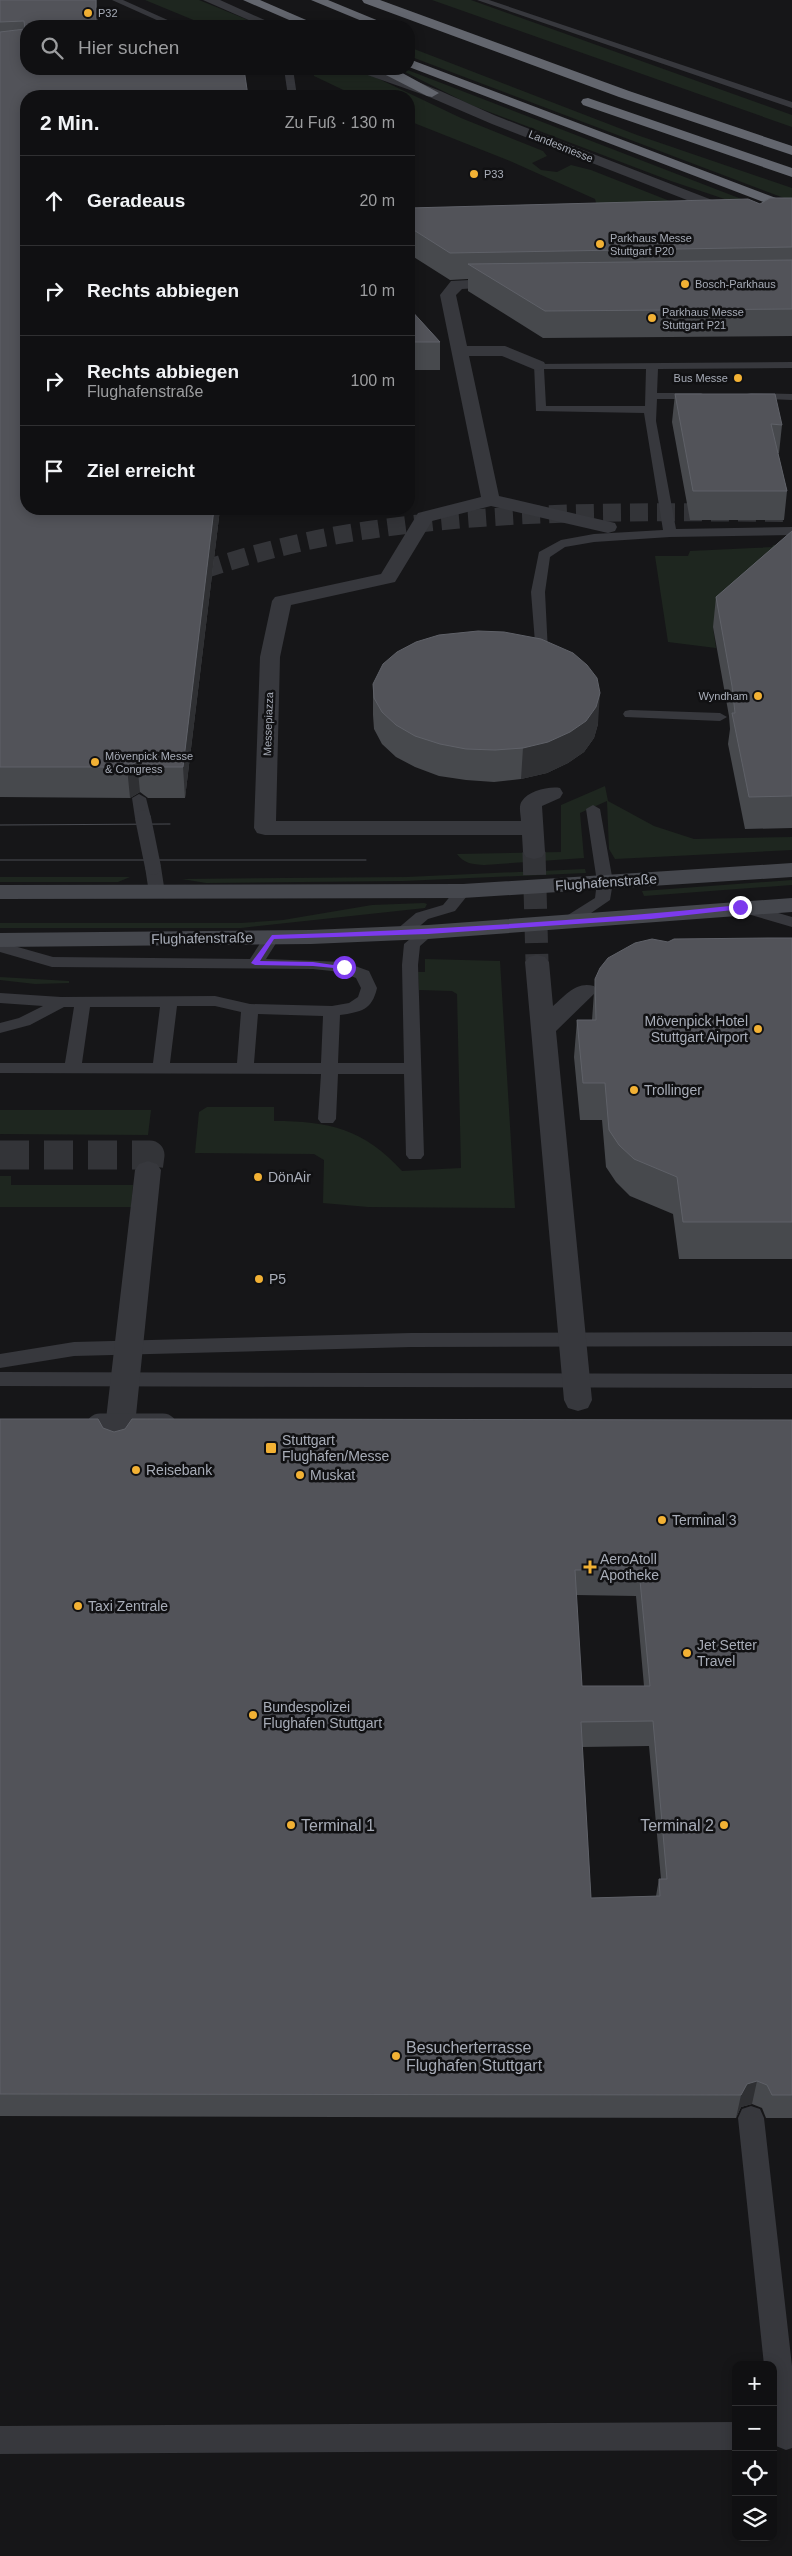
<!DOCTYPE html>
<html lang="de">
<meta charset="utf-8">
<style>
body{margin:0;font-family:Arial,sans-serif;background:#1e1e20;color:#f1f3f6}
.controls{position:absolute;right:15px;bottom:15px;display:grid;overflow:hidden;border-radius:10px;box-shadow:0 2px 12px #0003}
.controls button{width:45px;height:45px;display:grid;place-items:center;padding:0;border:0;border-bottom:1px solid #303032;background:#101012;color:#f1f3f6;font:25px sans-serif}
.stop{position:absolute;width:15px;height:15px;margin:-11px;border:4px solid #7c3aed;border-radius:50%;background:#fff}
.stop.end{background:#7c3aed;border-color:#fff;box-shadow:0 1px 5px #0008}
.list{margin:0;padding:0;list-style:none}
h2{display:flex;justify-content:space-between;align-items:center;height:65px;margin:0;padding:0 20px;font-size:21px}
h2 small{font-size:16px;font-weight:400;color:#9c9d9f}
.list li{display:grid;grid-template-columns:32px 1fr auto;gap:15px;align-items:center;box-sizing:border-box;height:90px;padding:0 20px;border-top:1px solid #303032}
.list b{display:block;font-size:19px;white-space:nowrap}
.list p{margin:0;font-size:16px;white-space:nowrap;color:#9c9d9f}
.list em{font-size:16px;font-style:normal;color:#9c9d9f}
.icon{flex:none;width:28px;height:28px;fill:none;stroke:currentColor;stroke-width:2;stroke-linecap:round;stroke-linejoin:round}
.map{position:relative;flex:none;width:792px;height:2556px;overflow:hidden}
.search{position:absolute;background:#101012;box-shadow:0 2px 12px #0003;left:20px;top:20px;width:395px;height:55px;display:flex;align-items:center;gap:12px;box-sizing:border-box;padding:0 18px;border-radius:20px;color:#9c9d9f;font-size:19px}
.panel{position:absolute;background:#101012;box-shadow:0 2px 12px #0003;left:20px;top:90px;width:395px;height:425px;border-radius:20px}
.map>svg:first-child{display:block}
.green{fill:#1e261f}
.lines{fill:none;stroke-linecap:round;stroke-linejoin:round}
.pedestrian-tunnel-far1{stroke:#333438;stroke-width:23;stroke-dasharray:23 11;stroke-linecap:butt}
.pedestrian-tunnel{stroke:#333438;stroke-width:29;stroke-dasharray:29 15;stroke-linecap:butt}
.secondary-tunnel{stroke:#333438;stroke-width:18;stroke-dasharray:18 9;stroke-linecap:butt}
.service{fill:#37383d;fill-rule:evenodd}
.pedestrian{fill:#37383d;fill-rule:evenodd}
.minor{fill:#37383d;fill-rule:evenodd}
.secondary{fill:#45474d;fill-rule:evenodd}
.motorway{fill:#63666e;fill-rule:evenodd}
.tram{stroke:#4a4c52;stroke-width:1}
.service-bridge{stroke:#37383d;stroke-width:16}
.minor-bridge{stroke:#37383d;stroke-width:29}
.wall{fill:#47494d;fill-rule:evenodd}
.shaded-wall{fill:#2f3033}
.building{fill:#525359;stroke:#5f6168;fill-rule:evenodd}
.route{fill:#7c3aed}
.poi-dot{fill:#f2b134;stroke:#111113;stroke-width:2}
.labels{text-anchor:middle;stroke-width:5;stroke-linejoin:round;paint-order:stroke}
.far-poi-label{font-size:11px;fill:#a8adb8;stroke:#111113;text-anchor:start}
.far-street-label{font-size:11px;fill:#a8adb8;stroke:#111113}
.street-label{font-size:14px;fill:#a8adb8;stroke:#111113}
.poi-label{font-size:14px;fill:#a8adb8;stroke:#111113;text-anchor:start}
.near-poi-label{font-size:16px;fill:#a8adb8;stroke:#111113;text-anchor:start}
</style>
<div class="map">
<svg width="792" height="2556" viewBox="0 0 792 2556">
<rect width="100%" height="100%" fill="#161618"/>
<path class="green" d="M145 0H199L263 26H208Z
M432 0H471L792 115V127Z
M409 47 637 135 792 188V201L409 56Z
M314 69H358L461 118 543 151 547 156 532 163 541 170 557 172 571 165 591 170 713 218 599 214 595 199 510 161 409 121V96H356L314 76Z
M399 69H405L788 217H778L671 181 471 105Z
M792 544 713 627 716 648 668 642 655 556H688L690 551 772 547 773 545Z
M605 786 608 801 654 826 694 839 792 837V850L615 859 609 849 607 801 580 813 584 858 484 865C473 864 464 864 457 854L561 852V805Z
M585 869 586 873 403 881 206 883 182 879 407 877Z
M0 877H130L118 882H0Z
M792 880V885L644 896 642 891Z
M424 903 427 904 425 908 241 928H0V923H241L283 920 372 905Z
M425 959 500 961 515 1208 368 1207 323 1203 324 1160 314 1154 195 1153 199 1112 207 1107H274V1121C329 1121 364 1129 402 1171L461 1168 457 994 452 991 419 990 418 972H425Z
M0 977 69 981V983L35 984 0 980Z
M0 1110H151L148 1135 0 1134Z
M0 1176H11V1185H133L131 1207H0Z"/>
<g class="lines">
<path class="pedestrian-tunnel-far1" d="M534 852 537 962"/>
<path class="pedestrian-tunnel" d="M0 1155H150L148 1170"/>
<path class="secondary-tunnel" d="M178 578C240 557 304 539 369 530 509 509 651 512 792 513"/>
<path class="service" d="M112 0H123L181 26H170Z
M477 0H489L792 102V108Z
M284 69H293L297 96H288Z
M792 362V368L658 369 657 393H701L707 396 701 399H657L656 421 676 529 792 527V535L670 537 594 542 565 547 550 557 545 592 548 652 546 655H536L531 592 539 552 561 540 594 534 663 530 644 413 536 411 534 364ZM544 369H646L645 406H546Z
M751 393 792 394V400L747 398V394Z
M630 710 720 713 727 717 720 721 625 717 623 714 625 711Z
M139 794 146 798 151 818 143 823 135 818 132 798Z
M593 805 600 809 613 882 610 900 572 926 566 928 558 923 560 920 595 898 597 882 586 809Z
M153 862 161 867 165 893 157 898 149 893 145 867Z
M463 886 471 891 455 911 428 919 408 936H396L394 933 396 930 416 913 443 905 457 888Z
M740 902 792 917V927L734 910 732 907Z
M428 927 436 932 420 946 418 965 424 1155 421 1159H409L406 1155 404 1074H338L336 1119 333 1123H321L318 1119 321 1074 0 1073V1063H65L74 1007H64L30 1025 0 1033V1023L19 1018 43 1006 0 1003V993L61 997 215 996 250 1004 332 1006 349 1003 358 997 361 988 356 978 341 972 313 969 52 967 0 952V942L53 957 250 959 266 934H278L280 937 266 959 344 962 369 971 377 988C372 1010 361 1012 340 1015L338 1063H404L402 965 404 944 422 929ZM177 1006H215L241 1012 237 1063H170ZM90 1007H160L153 1063H82ZM258 1014 323 1016 321 1063H254Z
M792 1332V1346L411 1347 74 1356 0 1368V1354L74 1342 411 1333Z
M0 1372 792 1374V1388L0 1386Z
M751 2106 760 2109 764 2118 792 2366V2448L786 2450 776 2446 773 2439V2365H764L738 2118 742 2109Z
M736 2422V2450L0 2454V2426Z"/>
<path class="pedestrian" d="M506 278 514 283 512 286 462 289 456 295 467 346H505L544 362 546 366 538 371 502 356H469L499 496 615 523 617 527 615 531 608 533 491 506 432 521 395 582 291 605 280 657 276 821H521C521 815 518 806 522 801 528 791 549 786 560 788L563 793 560 798 542 806 545 852 542 857 534 859 526 857 523 852 522 835H265L257 833 254 828 260 657 272 601 275 597 381 574 418 513 481 497 440 295 451 281Z
M537 955 545 957 549 962 553 1006C566 995 576 981 594 986L597 991 556 1031 592 1400 588 1408 578 1411 568 1408 564 1400 525 962 529 957Z
M148 1161 157 1164 161 1170 133 1445 128 1453 118 1456 108 1453 103 1445 135 1170 139 1164Z"/>
<path class="minor" d="M203 0H220L278 26H262Z
M358 69C404 69 461 102 504 119 582 150 660 180 738 210L740 213 738 216H728L492 124 427 96 359 72Z"/>
<path class="secondary" d="M792 863V877L463 898 0 899V885L463 884Z
M792 898V912L428 939 311 944 0 947V933L311 930 428 925Z"/>
<path class="motorway" d="M243 0H260L320 26H303Z
M311 0H328L391 26H374Z
M362 0H380L629 91 792 146V155L619 97 364 3Z
M409 59 792 204V213L409 67Z
M379 69H395L439 93 432 97 427 96 380 72Z
M588 98 792 168V177L583 105 581 102 583 99Z"/>
<path class="tram" d="M0 825 170 824
M0 860H366"/>
<path class="service-bridge" d="M143 818 153 867"/>
<path class="minor-bridge" d="M100 1428H163"/>
</g>
<path class="wall" d="M0 0H97V7L98 26 26 509H220L185 798H148L140 792 130 798 0 797Z
M792 198V336L543 338 468 291V279L450 280 409 254V208L760 204Z
M409 308 440 342V370H409Z
M675 394 782 425 779 453H778L787 491 784 520H690L672 422Z
M792 531V828L745 829 728 744 730 729 729 716 713 627 716 597Z
M373 684 598 724 594 738 584 752 568 763 547 773 521 779 494 782 466 780 439 776 415 767 396 757 382 744 374 729 373 715Z
M792 938V1259H679L673 1214 630 1196 616 1182 606 1167 602 1120H580L574 1057 577 1020H592L595 979 668 942Z
M0 1419 103 1428 114 1432 792 1420V2118H766L762 2108 752 2104 741 2107 736 2118 0 2116ZM576 1595 636 1596 644 1686H582ZM649 1746 661 1879H659L656 1896 591 1898 582 1747Z"/>
<path class="shaded-wall" d="M96 0H97V7L98 26H96Z
M214 509H220L185 798 183 767Z
M600 693 598 724 594 738 584 752 568 763 547 773 521 779 523 748Z
M137 762 140 792 130 798 127 767Z
M757 2081 752 2104 741 2107 736 2118 741 2095 747 2084Z"/>
<path class="building" d="M0 0H96V26H26V69H244L248 96H26V509H214L183 767H145L137 762 127 767H0V32L25 29 24 21 0 22Z
M191 24V26H107Z
M770 198H792V247L450 253 409 227V208L748 199 760 204Z
M792 260V309L545 311 468 264Z
M409 308 440 342H409Z
M675 394H775L782 425 771 424 787 491H693Z
M792 531V796L749 797 732 713H735L732 686 716 597Z
M478 631 504 632 541 639 573 653 587 665 597 678 600 693 596 707 586 721 570 732 548 742 523 748 495 750 466 749 440 744 415 736 396 725 382 712 374 698 373 684 383 664 397 652 416 642 439 635Z
M768 938H792V1222H683L677 1177 634 1159 619 1145 609 1130 605 1083H583L577 1020H596L595 979 600 968 608 958 635 943 652 939 668 942 674 939Z
M0 1419H98L103 1428 114 1432 125 1429 132 1419 792 1420V2095H772L767 2085 757 2081 747 2084 741 2095 0 2094ZM575 1570H639L650 1686H582ZM653 1721 667 1879H659L660 1896 591 1898 581 1722Z"/>
<path class="route" d="M740 905 742 909 651 919 428 934 274 939 260 961 313 962 347 967 344 969 313 966 255 965 251 963 272 935C429 930 584 921 740 905Z"/>
<g class="poi-dot">
<circle cx="88" cy="13" r="5"/>
<circle cx="474" cy="174" r="5"/>
<circle cx="600" cy="244" r="5"/>
<circle cx="685" cy="284" r="5"/>
<circle cx="652" cy="318" r="5"/>
<circle cx="738" cy="378" r="5"/>
<circle cx="758" cy="696" r="5"/>
<circle cx="95" cy="762" r="5"/>
<circle cx="758" cy="1029" r="5"/>
<circle cx="634" cy="1090" r="5"/>
<circle cx="258" cy="1177" r="5"/>
<circle cx="259" cy="1279" r="5"/>
<rect x="265" y="1442" width="12" height="12" rx="2.5"/>
<circle cx="136" cy="1470" r="5"/>
<circle cx="300" cy="1475" r="5"/>
<circle cx="662" cy="1520" r="5"/>
<path d="M587.5 1559.5h5v5h5v5h-5v5h-5v-5h-5v-5h5z"/>
<circle cx="78" cy="1606" r="5"/>
<circle cx="687" cy="1653" r="5"/>
<circle cx="253" cy="1715" r="5"/>
<circle cx="291" cy="1825" r="5"/>
<circle cx="724" cy="1825" r="5"/>
<circle cx="396" cy="2056" r="5"/>
</g>
<g class="labels">
<g class="far-poi-label">
<text x="98" y="17">P32</text>
<text x="484" y="178">P33</text>
<text x="610" y="242">Parkhaus Messe<tspan x="610" dy="13">Stuttgart P20</tspan></text>
<text x="695" y="288">Bosch-Parkhaus</text>
<text x="662" y="316">Parkhaus Messe<tspan x="662" dy="13">Stuttgart P21</tspan></text>
<text x="728" y="382" text-anchor="end">Bus Messe</text>
<text x="748" y="700" text-anchor="end">Wyndham</text>
<text x="105" y="760">Mövenpick Messe<tspan x="105" dy="13">&amp; Congress</tspan></text>
</g>
<g class="far-street-label">
<text transform="translate(561 146) rotate(22)" y="4">Landesmesse</text>
<text transform="translate(268 724) rotate(-88)" y="4">Messepiazza</text>
</g>
<g class="street-label">
<text transform="translate(606 882) rotate(-4)" y="5">Flughafenstraße</text>
<text transform="translate(202 938) rotate(-1)" y="5">Flughafenstraße</text>
</g>
<g class="poi-label">
<text x="748" y="1026" text-anchor="end">Mövenpick Hotel<tspan x="748" dy="16">Stuttgart Airport</tspan></text>
<text x="644" y="1095">Trollinger</text>
<text x="268" y="1182">DönAir</text>
<text x="269" y="1284">P5</text>
<text x="282" y="1445">Stuttgart<tspan x="282" dy="16">Flughafen/Messe</tspan></text>
<text x="146" y="1475">Reisebank</text>
<text x="310" y="1480">Muskat</text>
<text x="672" y="1525">Terminal 3</text>
<text x="600" y="1564">AeroAtoll<tspan x="600" dy="16">Apotheke</tspan></text>
<text x="88" y="1611">Taxi Zentrale</text>
<text x="697" y="1650">Jet Setter<tspan x="697" dy="16">Travel</tspan></text>
<text x="263" y="1712">Bundespolizei<tspan x="263" dy="16">Flughafen Stuttgart</tspan></text>
</g>
<g class="near-poi-label">
<text x="301" y="1831">Terminal 1</text>
<text x="714" y="1831" text-anchor="end">Terminal 2</text>
<text x="406" y="2053">Besucherterrasse<tspan x="406" dy="18">Flughafen Stuttgart</tspan></text>
</g>
</g>
</svg>
<div class="controls">
<button>+</button>
<button>−</button>
<button><svg class="icon" aria-label="locate" viewBox="0 0 24 24"><circle cx="12" cy="12" r="6"/><path d="M12 2v4M12 18v4M2 12h4M18 12h4"/></svg></button>
<button><svg class="icon" aria-label="layers" viewBox="0 0 24 24"><path d="M12 4l9 5-9 5-9-5zM3 14l9 5 9-5"/></svg></button>
</div>
<div class="stop" style="left:344px;top:967px"></div>
<div class="stop end" style="left:740px;top:907px"></div>
<div class="search"><svg class="icon" aria-label="search" viewBox="0 0 24 24"><circle cx="10" cy="10" r="6"/><path d="M15 15l6 6"/></svg>Hier suchen</div>
<section class="panel">
<h2>2 Min.<small>Zu Fuß · 130 m</small></h2>
<ul class="list">
<li><svg class="icon" aria-label="ahead" viewBox="0 0 24 24"><path d="M12 20V5M6 11l6-6 6 6"/></svg><div><b>Geradeaus</b></div><em>20 m</em></li>
<li><svg class="icon" aria-label="right" viewBox="0 0 24 24"><path d="M7 20v-9h11M14 6l5 5-5 5"/></svg><div><b>Rechts abbiegen</b></div><em>10 m</em></li>
<li><svg class="icon" aria-label="right" viewBox="0 0 24 24"><path d="M7 20v-9h11M14 6l5 5-5 5"/></svg><div><b>Rechts abbiegen</b><p>Flughafenstraße</p></div><em>100 m</em></li>
<li><svg class="icon" aria-label="arrive" viewBox="0 0 24 24"><path d="M6 21V4h12l-3 4 3 4H6"/></svg><div><b>Ziel erreicht</b></div></li>
</ul>
</section>
</div>
